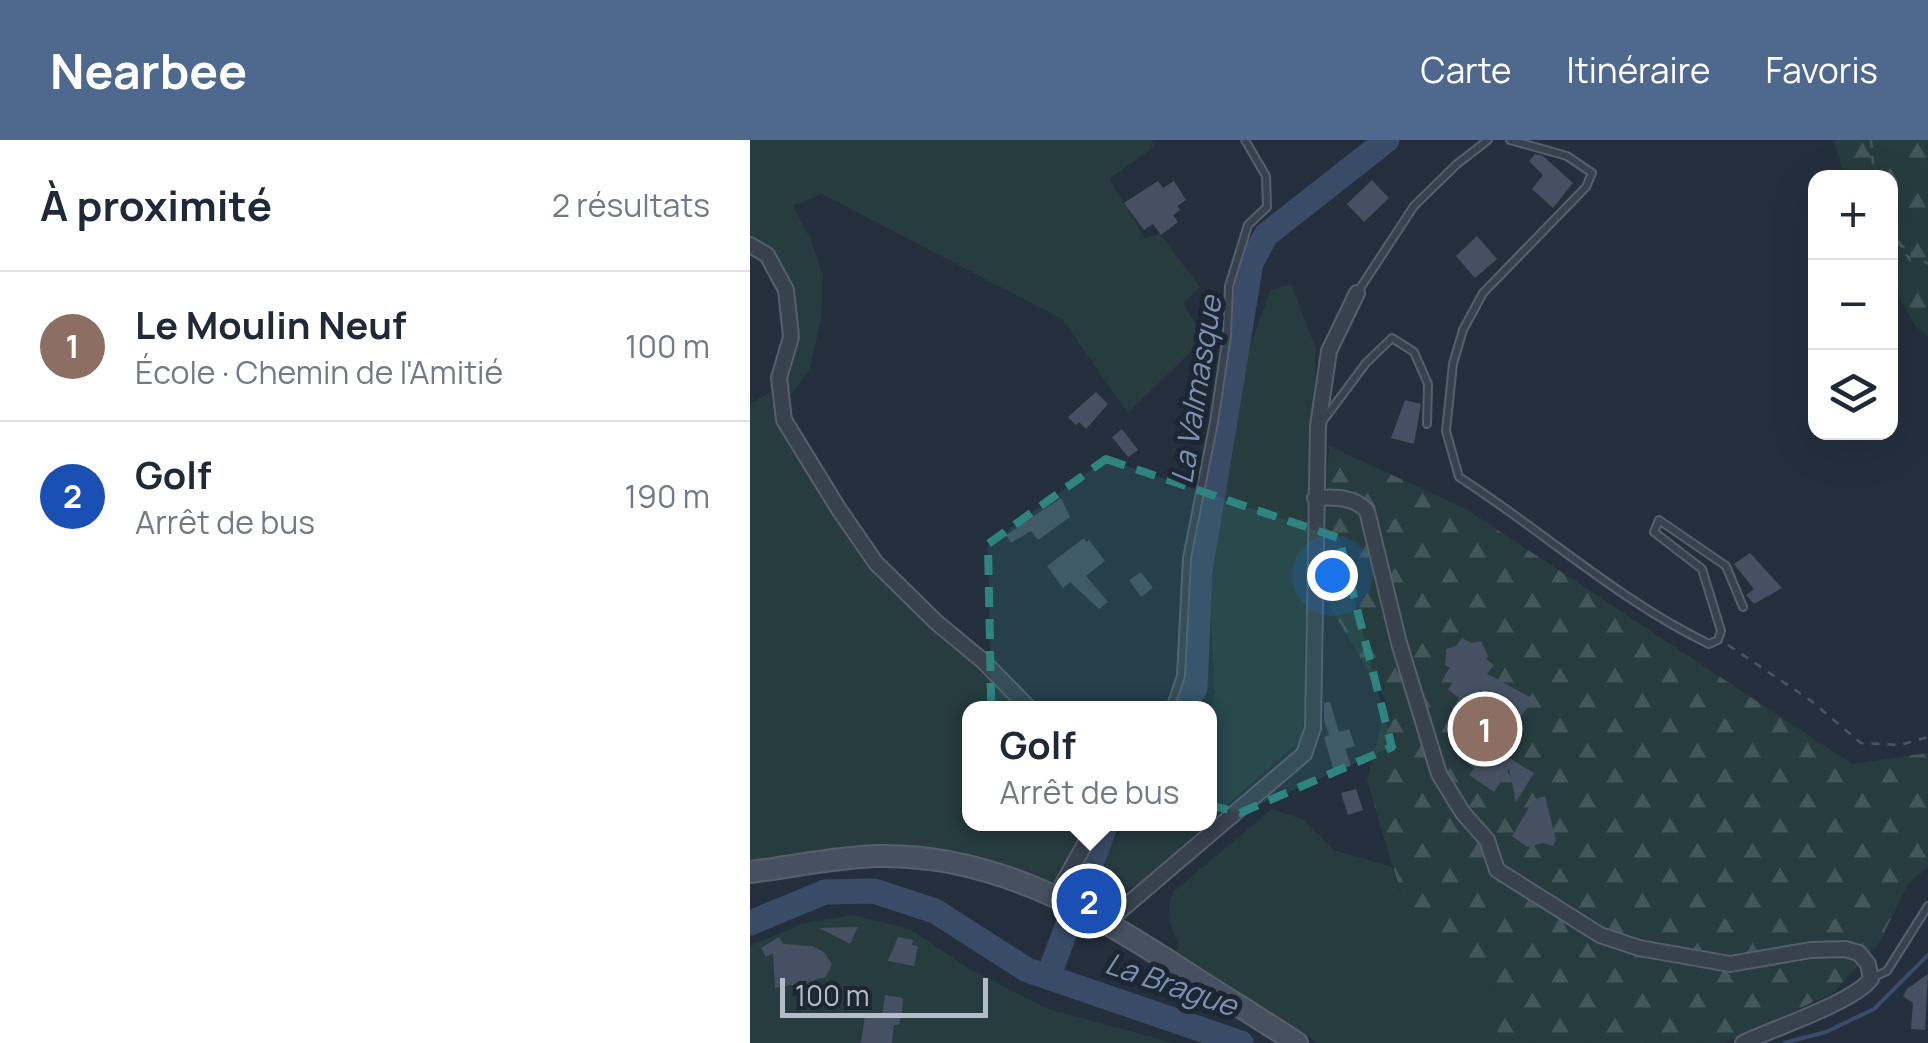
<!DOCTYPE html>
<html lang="fr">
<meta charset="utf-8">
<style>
body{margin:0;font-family:Manrope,sans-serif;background:#f2f2f3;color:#1f2937}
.controls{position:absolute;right:30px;top:30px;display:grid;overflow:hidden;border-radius:20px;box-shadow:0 10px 40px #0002}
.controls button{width:90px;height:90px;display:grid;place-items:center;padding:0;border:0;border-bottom:2px solid #e0e1e3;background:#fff;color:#1f2937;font:50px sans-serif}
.scale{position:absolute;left:30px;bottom:25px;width:208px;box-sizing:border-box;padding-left:10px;border:5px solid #b4bcc9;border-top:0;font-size:28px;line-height:35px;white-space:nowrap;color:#b4bcc9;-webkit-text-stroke:8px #1d2633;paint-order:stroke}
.you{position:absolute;left:582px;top:435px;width:35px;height:35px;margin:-25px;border:8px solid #fff;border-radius:50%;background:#1a73e8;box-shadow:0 0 0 15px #1a73e833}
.badge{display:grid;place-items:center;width:65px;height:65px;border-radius:50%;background:#4f688e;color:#fff;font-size:32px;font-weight:700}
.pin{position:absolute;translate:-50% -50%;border:5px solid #fff;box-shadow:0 2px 10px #0006}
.popup{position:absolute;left:212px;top:561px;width:255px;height:130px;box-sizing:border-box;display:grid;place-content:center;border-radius:20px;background:#fff;filter:drop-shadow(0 2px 8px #0005);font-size:32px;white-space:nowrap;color:#747a83}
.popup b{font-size:38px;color:#1f2937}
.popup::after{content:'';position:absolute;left:50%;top:100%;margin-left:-20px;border:20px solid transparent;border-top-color:#fff}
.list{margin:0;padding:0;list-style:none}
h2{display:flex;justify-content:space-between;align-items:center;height:130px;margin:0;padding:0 40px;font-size:42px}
h2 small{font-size:32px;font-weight:400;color:#747a83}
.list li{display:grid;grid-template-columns:65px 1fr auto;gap:30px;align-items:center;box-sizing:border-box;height:150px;padding:0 40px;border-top:2px solid #e0e1e3}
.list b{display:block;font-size:38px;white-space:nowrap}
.list p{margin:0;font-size:32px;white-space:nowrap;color:#747a83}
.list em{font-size:32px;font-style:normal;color:#747a83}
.icon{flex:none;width:55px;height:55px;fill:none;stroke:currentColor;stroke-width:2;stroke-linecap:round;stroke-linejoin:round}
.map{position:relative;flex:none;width:1178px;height:903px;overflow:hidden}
header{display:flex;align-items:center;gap:60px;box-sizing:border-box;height:140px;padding:0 50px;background:#4f688e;color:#fff}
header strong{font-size:48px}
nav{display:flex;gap:55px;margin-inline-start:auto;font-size:35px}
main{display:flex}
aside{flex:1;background:#fff}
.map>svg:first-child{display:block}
.grass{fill:#263c3f}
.forest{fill:url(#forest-firs)}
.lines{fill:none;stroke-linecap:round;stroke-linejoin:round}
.stream{stroke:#394c67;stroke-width:4}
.river{stroke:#394c67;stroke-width:25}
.building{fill:#455162}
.lane-casing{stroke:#565f6c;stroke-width:10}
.street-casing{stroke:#565f6c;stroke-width:18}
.secondary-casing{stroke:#565f6c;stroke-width:24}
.path{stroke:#44595c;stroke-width:2.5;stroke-dasharray:8 8;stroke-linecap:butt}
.lane{stroke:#38414e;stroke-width:6}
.street{stroke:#38414e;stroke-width:14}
.secondary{stroke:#465061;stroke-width:20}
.marked{fill:#308480;fill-opacity:0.2;stroke:#308480;stroke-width:8;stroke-dasharray:20 12;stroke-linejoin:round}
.labels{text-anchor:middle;stroke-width:10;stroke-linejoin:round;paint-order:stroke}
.water-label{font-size:30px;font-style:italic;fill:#7c92b1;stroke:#1d2633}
</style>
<header>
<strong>Nearbee</strong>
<nav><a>Carte</a><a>Itinéraire</a><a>Favoris</a></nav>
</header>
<main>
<aside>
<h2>À proximité<small>2 résultats</small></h2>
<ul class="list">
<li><span class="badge" style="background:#8d6e63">1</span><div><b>Le Moulin Neuf</b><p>École · Chemin de l'Amitié</p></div><em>100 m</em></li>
<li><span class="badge" style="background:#1a4fb4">2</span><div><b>Golf</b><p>Arrêt de bus</p></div><em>190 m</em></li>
</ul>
</aside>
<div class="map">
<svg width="1178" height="903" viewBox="0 0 1178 903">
<defs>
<pattern id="forest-firs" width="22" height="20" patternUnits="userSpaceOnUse" patternTransform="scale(2.5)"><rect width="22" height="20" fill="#263c3f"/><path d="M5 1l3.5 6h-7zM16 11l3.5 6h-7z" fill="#435659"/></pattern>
</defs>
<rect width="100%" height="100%" fill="#242f3e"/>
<path class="grass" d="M0 0H401L405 6 359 39 395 98 410 94 450 147 433 164 455 198 378 273 312 179 72 54 43 66 61 100 73 135 71 178 60 229 34 264C36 244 45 221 45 201 44 174 26 107 0 96Z
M541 144 566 209 554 507 555 570 551 600 459 681V575L465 552 460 456 483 290 500 208 520 150Z
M20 252 24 273 61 330 100 401 131 437 268 568H219V684H339L306 741 295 742 253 725 193 711 80 712 0 722V264Z
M522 669 552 679 584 710 642 727 656 770 685 812 740 838 749 903H568L424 814 430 806C420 790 415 770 423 752Z
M374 684H456C427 708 386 758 348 758L339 749 341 739Z
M103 775 160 789 218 828 298 869 424 903H0V806L54 783Z"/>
<path class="forest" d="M1084 0H1178V197L1166 186 1141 144 1140 38 1095 37Z
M579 306 716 369 1102 624 1178 613V727L1158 744 1129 803 1083 853 974 903H749L740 838 685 812 656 770 617 641 637 563 571 451Z"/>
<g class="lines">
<path class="stream" d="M1034 903 1076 892 1124 869 1178 815"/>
<path class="river" d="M433 568 445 548 450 432 501 123 516 95 637 0
M0 783 75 752 124 751 185 771 277 830 491 903
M298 837 356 684"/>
</g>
<path class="building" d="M785 14 793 16 823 43 803 68 782 49 793 35 779 21Z
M622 40 639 58 614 82 597 64Z
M408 41 413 48 424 41 436 60 427 66 430 70 423 75 428 82 411 95 403 84 394 90 374 63Z
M727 96 747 119 725 138 706 116Z
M346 252 358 264 336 289 329 282 326 285 318 277Z
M655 260 671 264 664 304 641 298Z
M372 289 388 310 378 317 362 297Z
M311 358 320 377 288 400 281 391 261 403 256 395Z
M334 398 336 402 339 400 355 421 336 436 358 462 349 469 320 442 313 448 297 426Z
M1000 413 1032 448 1004 464 996 455 1004 449 984 424Z
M391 432 403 448 391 457 379 440Z
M712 498 721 503 731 501 738 516 736 519 744 525 737 534 784 559 753 601 762 606 756 616 784 633 766 662 759 629 744 652 719 635 724 628 712 617 719 608 709 602 717 591 706 584 702 569 709 558 698 550 703 541 694 536 700 528 695 525 696 509 706 506Z
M580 562 589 592 599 589 605 606 595 609 601 626 584 631 574 597 579 595 574 580V563Z
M606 649 613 670 598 675 591 653Z
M795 656 806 700 803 706 793 703 777 707 762 696 784 659Z
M108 787 100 804 69 788Z
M29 797 33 804 62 806 74 812 82 824 76 837 64 840 59 851 54 853 41 845 25 848 23 813 16 817 11 808Z
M148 797 163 800 162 805 168 806 164 826 138 821Z
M1178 834 1175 890 1161 889 1163 863 1153 856 1157 849Z
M135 855 153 858 152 873 149 885H144L142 903H111L115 874 132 876Z"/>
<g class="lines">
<defs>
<path id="lane" d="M760 0 817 16 842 33 836 47 733 153 713 190 703 224 696 291 709 337C793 391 868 460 959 504L968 500 971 491 952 429 904 392 909 380 976 426 993 467
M607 153 664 66 707 24 738 0
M572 282 616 223 642 198 664 212 678 244 677 284
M420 568 431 536 437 418 464 282 477 195 479 146 498 85 517 67 516 36 495 0
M1122 838 1137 831 1178 766"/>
<path id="street" d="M0 105 17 115 36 150 41 197 29 238 34 280 88 368 126 423 186 482 233 521 279 568
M565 358C583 357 604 356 617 371L649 503 689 634 713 673 737 700 747 730 850 795 889 808 980 824 1061 810 1095 809 1109 813 1118 824 1121 839C1102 863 1024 888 993 903
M306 756 346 684
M357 782 554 614 563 588 568 286 579 211 607 153"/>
<path id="secondary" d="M0 732C42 727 86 717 129 716 243 714 338 769 431 829 469 854 509 878 547 903"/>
</defs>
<use href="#lane" class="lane-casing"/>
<use href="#street" class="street-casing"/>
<use href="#secondary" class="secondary-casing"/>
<path class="path" d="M1121 0 1124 38
M1140 87 1162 124
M1148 103 1178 124
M978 505 1060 560 1111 603 1150 605 1178 597"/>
<use href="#lane" class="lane"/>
<use href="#street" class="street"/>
<use href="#secondary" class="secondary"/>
</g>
<path class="marked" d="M356 319 589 398 642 607 490 673 242 607 238 404Z"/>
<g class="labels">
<g class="water-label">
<text transform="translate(447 250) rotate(-81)" y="10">La Valmasque</text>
<text transform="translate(421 845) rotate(19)" y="10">La Brague</text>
</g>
</g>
</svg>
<div class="controls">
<button>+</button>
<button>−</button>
<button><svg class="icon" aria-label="layers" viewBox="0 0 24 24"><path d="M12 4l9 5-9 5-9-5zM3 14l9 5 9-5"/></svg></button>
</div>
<div class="scale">100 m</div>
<div class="you"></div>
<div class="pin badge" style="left:735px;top:589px;background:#8d6e63">1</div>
<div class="pin badge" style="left:339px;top:761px;background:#1a4fb4">2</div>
<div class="popup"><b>Golf</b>Arrêt de bus</div>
</div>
</main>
